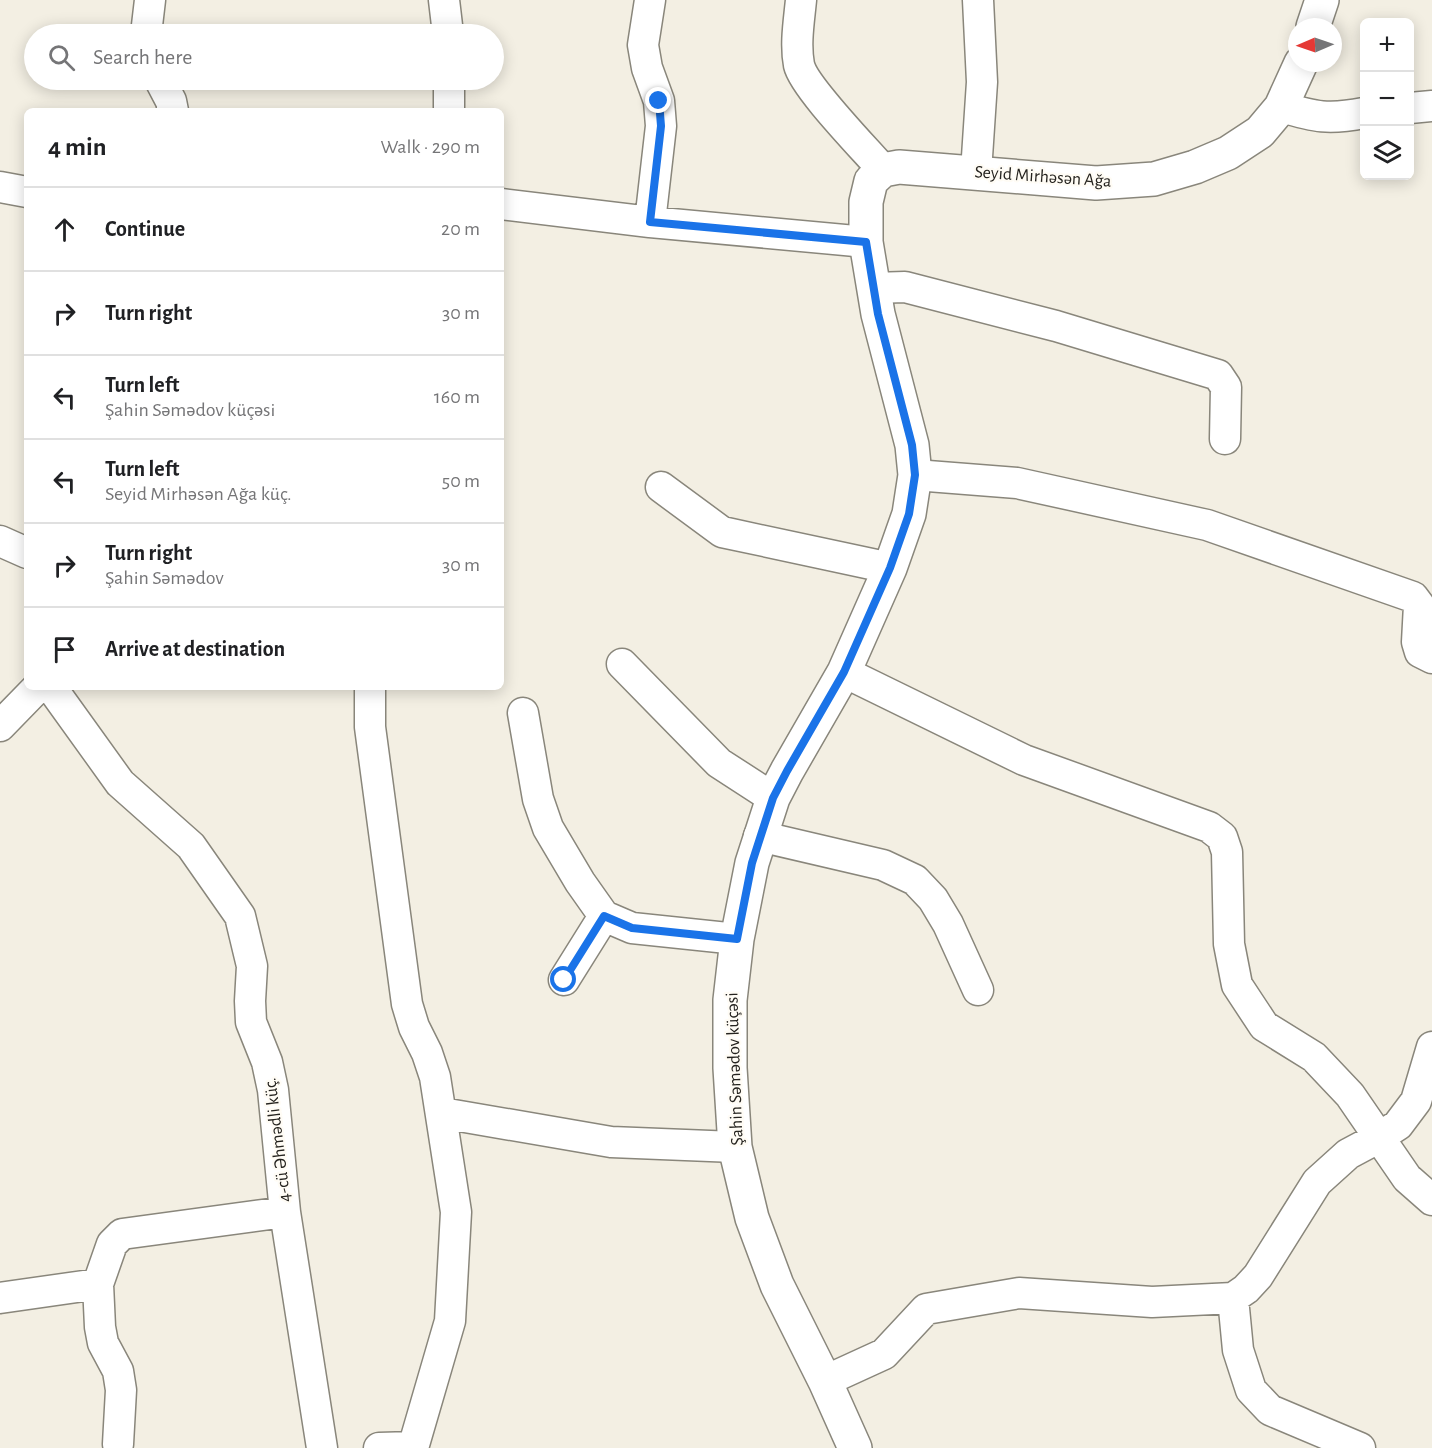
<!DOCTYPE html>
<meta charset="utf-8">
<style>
body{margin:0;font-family:"Alegreya Sans",sans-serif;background:#f2f2f2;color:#202124}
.controls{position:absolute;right:18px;top:18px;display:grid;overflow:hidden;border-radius:9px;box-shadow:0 3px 15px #0003}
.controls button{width:54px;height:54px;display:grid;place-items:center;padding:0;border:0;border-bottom:2px solid #e0e0e0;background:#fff;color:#202124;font:30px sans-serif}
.compass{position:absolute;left:1288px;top:18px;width:54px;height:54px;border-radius:50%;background:#fff;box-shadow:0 3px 15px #0003;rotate:268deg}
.stop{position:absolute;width:18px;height:18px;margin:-14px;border:4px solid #1a73e8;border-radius:50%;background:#fff}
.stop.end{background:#1a73e8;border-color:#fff;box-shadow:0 2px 6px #0008}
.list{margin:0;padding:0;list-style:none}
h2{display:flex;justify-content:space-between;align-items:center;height:78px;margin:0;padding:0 24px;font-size:26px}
h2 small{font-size:20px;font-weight:400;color:#757577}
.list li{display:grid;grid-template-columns:39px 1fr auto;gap:18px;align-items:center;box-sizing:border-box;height:84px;padding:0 24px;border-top:2px solid #e0e0e0}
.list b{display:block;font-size:22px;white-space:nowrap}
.list p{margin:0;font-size:20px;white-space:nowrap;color:#757577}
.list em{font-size:20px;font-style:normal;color:#757577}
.icon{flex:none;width:33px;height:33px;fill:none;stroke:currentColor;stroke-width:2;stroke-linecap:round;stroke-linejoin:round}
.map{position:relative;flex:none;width:1432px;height:1448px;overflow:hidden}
.search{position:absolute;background:#fff;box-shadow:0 3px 15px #0003;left:24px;top:24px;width:480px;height:66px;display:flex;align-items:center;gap:15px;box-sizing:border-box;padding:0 21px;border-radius:33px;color:#757577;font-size:22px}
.panel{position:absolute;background:#fff;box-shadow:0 3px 15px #0003;left:24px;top:108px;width:480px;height:582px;border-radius:9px}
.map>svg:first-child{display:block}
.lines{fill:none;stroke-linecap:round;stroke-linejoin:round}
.street-casing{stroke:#89867b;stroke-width:33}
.secondary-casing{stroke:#89867b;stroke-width:36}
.street{stroke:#fff;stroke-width:30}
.secondary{stroke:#fff;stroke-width:33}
.route{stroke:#1a73e8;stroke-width:8}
.labels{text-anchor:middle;stroke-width:4.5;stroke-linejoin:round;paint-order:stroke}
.street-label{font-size:18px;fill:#25231f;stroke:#fffcf5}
</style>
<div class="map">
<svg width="1432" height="1448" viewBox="0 0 1432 1448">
<rect width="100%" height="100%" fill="#f3efe3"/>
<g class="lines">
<defs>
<path id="street" d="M444 0 448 34
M801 0C799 21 795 44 799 65 804 87 865 149 883 170
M146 34 150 0
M160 80 171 101 173 111
M1281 107C1316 117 1328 120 1364 113
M1410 108 1432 106
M449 111V80
M976 172 982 82 978 0
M0 187 27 192
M501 204 650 222 866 242
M650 222 661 126 659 101 647 68 643 45 650 0
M873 288 905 287 1056 326 1218 375 1226 387 1225 439
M915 475 1017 483 1207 525 1413 597 1419 605 1417 642 1420 652 1432 658
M661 487 722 532 890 568
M0 541 27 553
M622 664 719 763 773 798
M844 672 1024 760 1209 827 1222 837 1227 852 1229 944 1237 985 1264 1026 1314 1057 1350 1095 1407 1178 1432 1200
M51 687 120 783 191 846 240 916 252 966 250 1001 251 1022 267 1062 273 1090 285 1212 322 1448
M370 687V727L407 1004 414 1027 427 1053 435 1077 456 1212 450 1321 413 1448
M523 713 538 799 548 828 580 882 604 916 632 928 737 939
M0 726 38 687
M759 836 883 865 915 880 933 899 948 924 978 990
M564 980 604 916
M442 1113 611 1142 735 1147
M98 1284 100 1327 103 1343 118 1371 121 1390 118 1444
M0 1298 98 1284 112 1244 122 1234 285 1212
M1233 1298 1238 1350 1251 1390 1270 1410 1360 1448
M825 1381 884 1354 926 1309 1019 1293 1152 1302 1233 1298 1246 1289 1258 1276 1317 1182 1348 1154 1378 1138 1398 1125 1416 1101 1432 1047
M379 1448 413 1447"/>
<path id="secondary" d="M1313 27 1322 0
M855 1448 825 1381 777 1285 752 1218 735 1147 730 1068V1000L737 939 752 863 773 798 787 771 844 672 890 568 909 514 915 475 912 445 878 314 866 242V202L871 181 883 170 899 167 1096 183 1154 179 1195 167 1228 153 1260 132 1281 107 1301 63"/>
</defs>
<use href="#street" class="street-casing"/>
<use href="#secondary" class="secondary-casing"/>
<use href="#street" class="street"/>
<use href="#secondary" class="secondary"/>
</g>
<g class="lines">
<path class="route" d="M564 980 604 916 632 928 737 939 752 863 773 798 787 771 844 672 890 568 909 514 915 475 912 445 878 314 866 242 650 222 661 126 659 101"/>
</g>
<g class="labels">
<g class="street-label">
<text transform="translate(1043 176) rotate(4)" y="6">Seyid Mirhəsən Ağa</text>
<text transform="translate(734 1069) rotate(-92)" y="6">Şahin Səmədov küçəsi</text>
<text transform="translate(277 1140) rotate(-97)" y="6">4-cü Əhmədli küç.</text>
</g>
</g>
</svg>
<div class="controls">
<button>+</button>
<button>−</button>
<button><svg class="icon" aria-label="layers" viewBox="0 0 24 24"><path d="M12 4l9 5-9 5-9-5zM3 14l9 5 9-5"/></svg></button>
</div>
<svg class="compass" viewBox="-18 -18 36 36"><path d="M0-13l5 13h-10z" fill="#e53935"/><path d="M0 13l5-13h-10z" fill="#757577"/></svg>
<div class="stop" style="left:564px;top:980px"></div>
<div class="stop end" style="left:659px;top:101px"></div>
<div class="search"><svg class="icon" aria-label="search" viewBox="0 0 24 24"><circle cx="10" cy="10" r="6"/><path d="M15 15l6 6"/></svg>Search here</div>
<section class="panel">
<h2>4 min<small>Walk · 290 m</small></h2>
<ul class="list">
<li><svg class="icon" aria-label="ahead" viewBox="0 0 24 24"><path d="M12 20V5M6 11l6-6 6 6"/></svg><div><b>Continue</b></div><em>20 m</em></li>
<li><svg class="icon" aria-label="right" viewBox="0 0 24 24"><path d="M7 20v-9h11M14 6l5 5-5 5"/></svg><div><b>Turn right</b></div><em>30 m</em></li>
<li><svg class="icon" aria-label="left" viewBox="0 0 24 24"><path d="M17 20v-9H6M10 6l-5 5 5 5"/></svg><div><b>Turn left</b><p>Şahin Səmədov küçəsi</p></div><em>160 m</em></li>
<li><svg class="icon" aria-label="left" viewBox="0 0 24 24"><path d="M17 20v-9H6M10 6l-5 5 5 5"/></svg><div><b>Turn left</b><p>Seyid Mirhəsən Ağa küç.</p></div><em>50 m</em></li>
<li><svg class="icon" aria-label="right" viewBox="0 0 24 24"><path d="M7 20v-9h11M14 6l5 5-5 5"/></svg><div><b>Turn right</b><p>Şahin Səmədov</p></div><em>30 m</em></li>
<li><svg class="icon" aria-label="arrive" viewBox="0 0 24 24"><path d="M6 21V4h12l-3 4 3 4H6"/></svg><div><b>Arrive at destination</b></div></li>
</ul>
</section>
</div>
